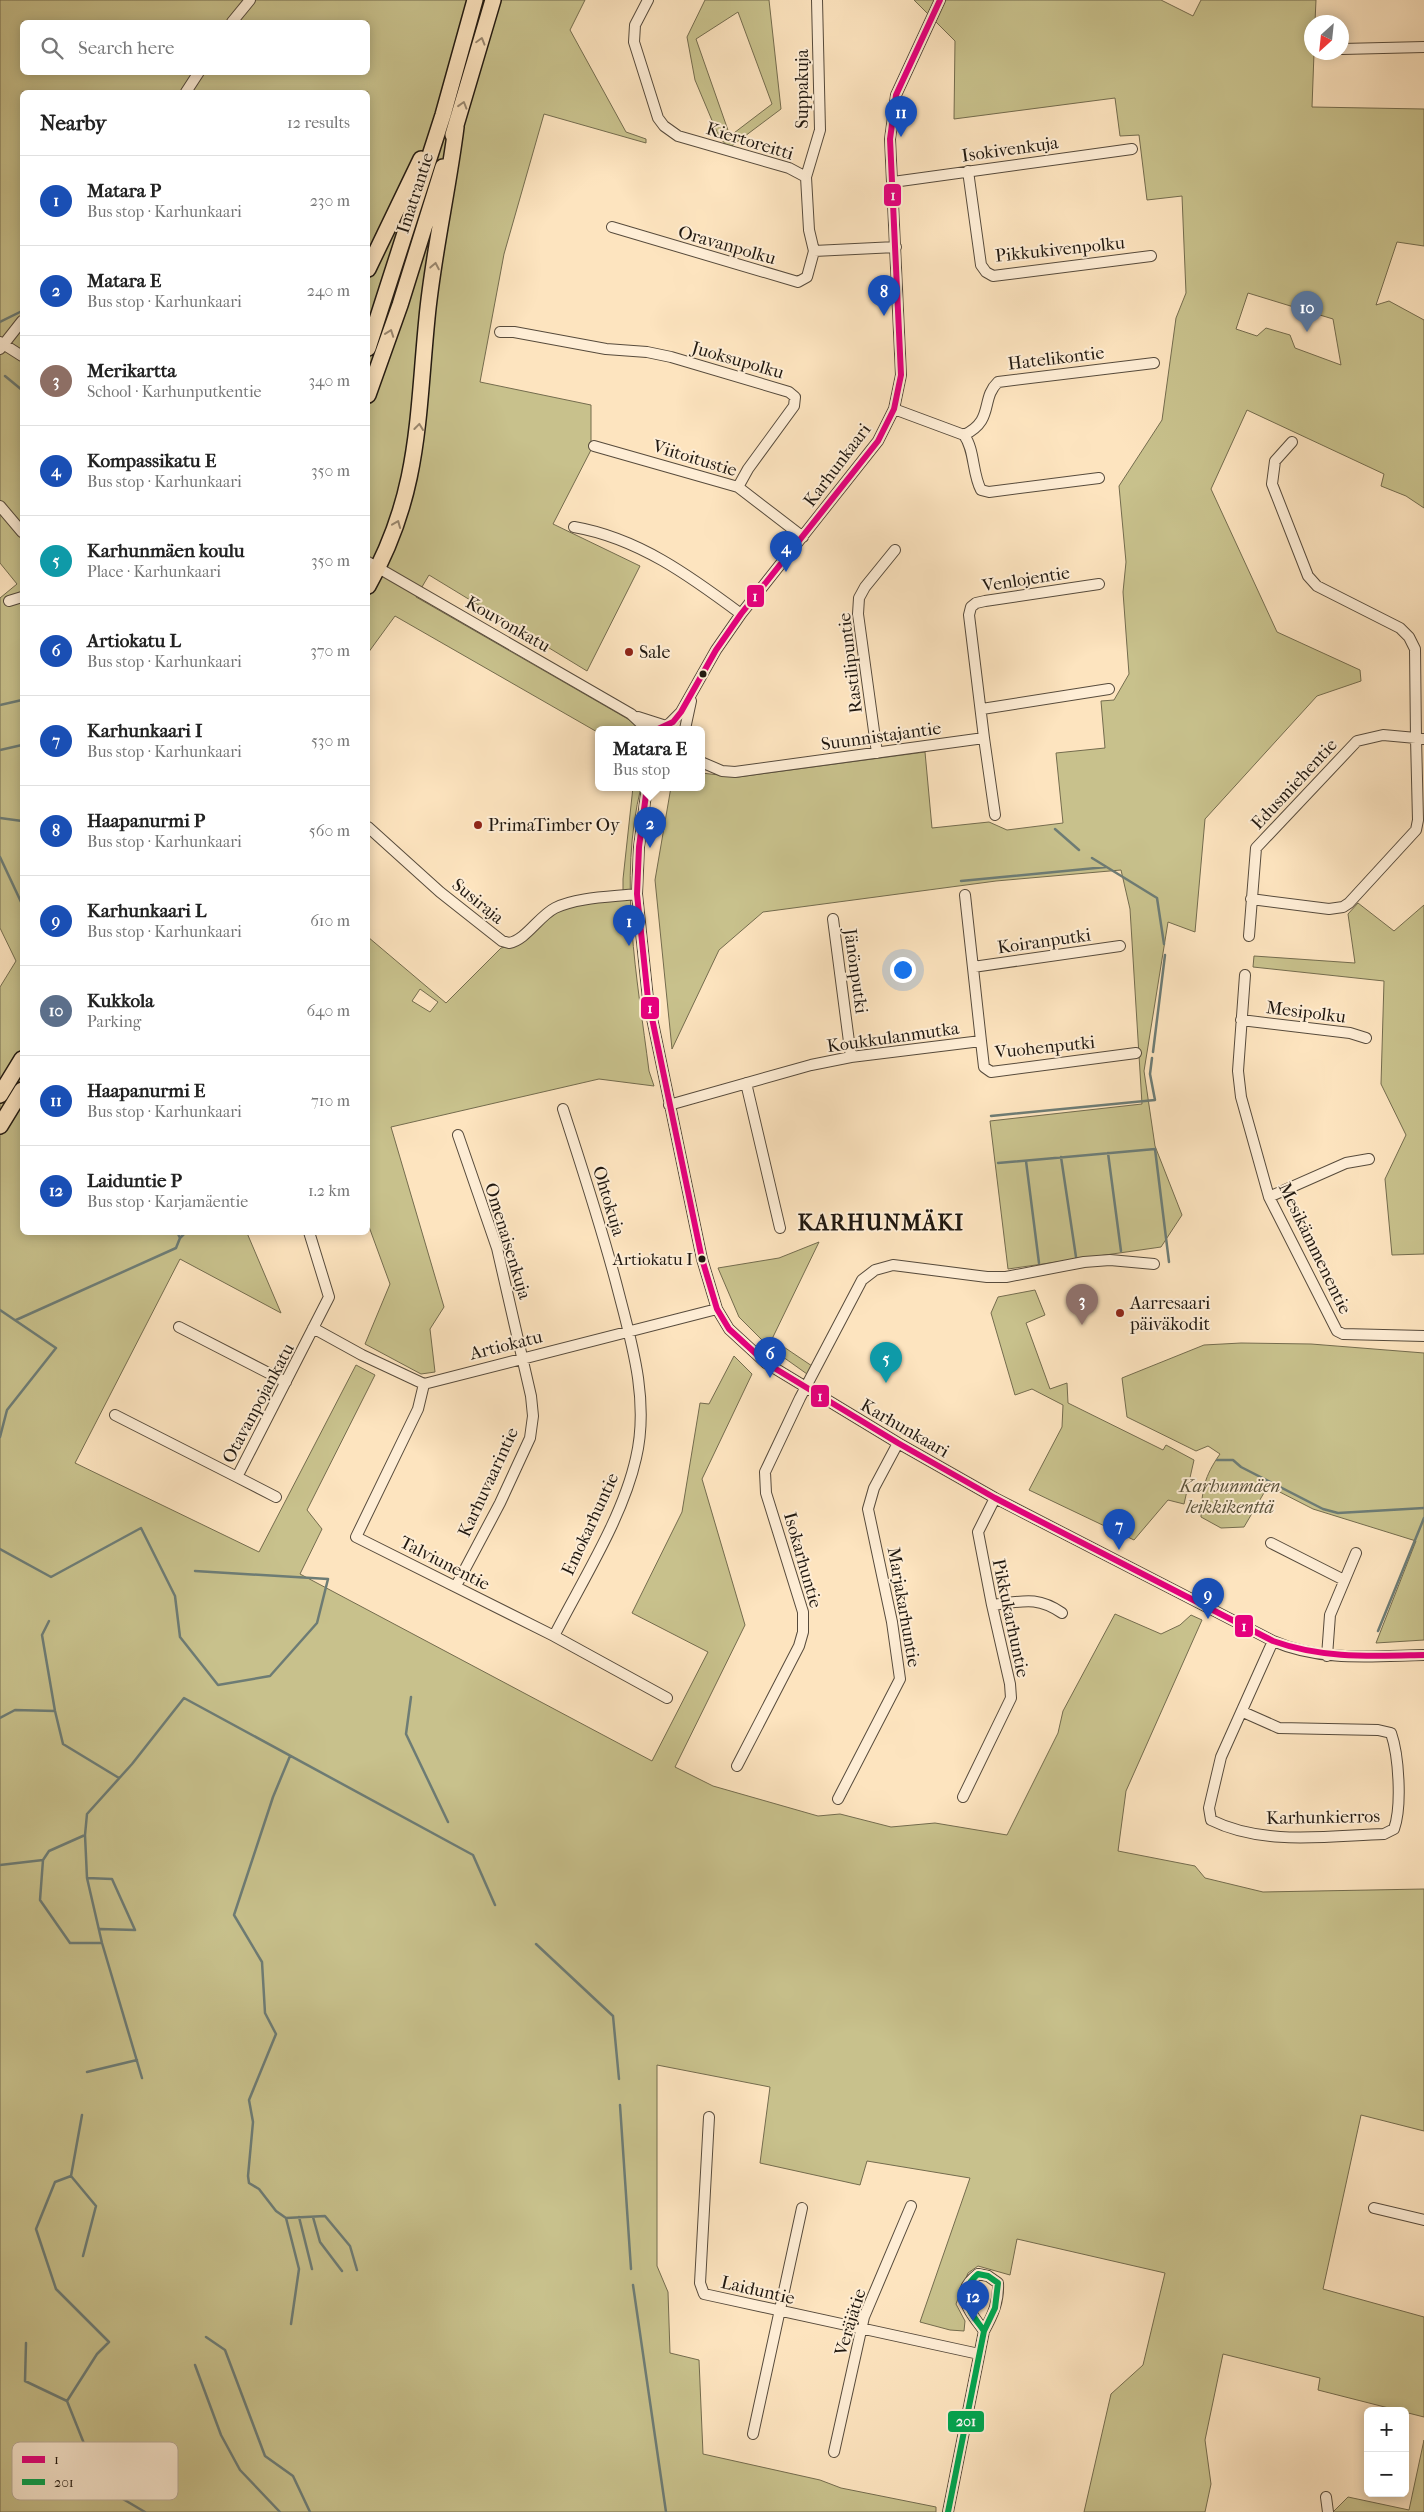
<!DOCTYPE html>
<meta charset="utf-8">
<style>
body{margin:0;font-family:"IM FELL French Canon",serif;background:#f6f6f6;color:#222}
.controls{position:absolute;right:15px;bottom:15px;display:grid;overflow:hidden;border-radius:8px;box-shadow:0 2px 12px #0003}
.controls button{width:45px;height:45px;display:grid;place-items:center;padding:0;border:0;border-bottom:1px solid #e0e0e0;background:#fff;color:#222;font:25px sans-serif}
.compass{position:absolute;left:1304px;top:15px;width:45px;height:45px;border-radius:50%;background:#fff;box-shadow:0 2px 12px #0003;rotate:207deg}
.you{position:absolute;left:902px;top:969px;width:18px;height:18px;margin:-12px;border:4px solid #fff;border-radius:50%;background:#1a73e8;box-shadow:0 0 0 8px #1a73e833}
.badge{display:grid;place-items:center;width:32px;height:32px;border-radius:50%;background:#d93025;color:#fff;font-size:16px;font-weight:700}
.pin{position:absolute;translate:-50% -41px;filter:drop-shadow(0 1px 2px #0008)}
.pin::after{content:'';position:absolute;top:26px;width:18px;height:15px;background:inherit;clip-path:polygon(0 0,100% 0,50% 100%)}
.popup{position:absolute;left:595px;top:726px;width:110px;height:65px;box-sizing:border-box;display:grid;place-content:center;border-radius:8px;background:#fff;filter:drop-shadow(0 1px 4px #0005);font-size:16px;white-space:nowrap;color:#767676}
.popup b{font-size:19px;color:#222}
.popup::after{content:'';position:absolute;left:50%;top:100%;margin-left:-10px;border:10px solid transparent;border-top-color:#fff}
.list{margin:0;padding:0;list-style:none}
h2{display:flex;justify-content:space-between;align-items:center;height:65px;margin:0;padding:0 20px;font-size:21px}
h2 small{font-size:16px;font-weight:400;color:#767676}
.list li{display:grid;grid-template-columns:32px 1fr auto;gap:15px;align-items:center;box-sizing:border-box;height:90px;padding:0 20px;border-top:1px solid #e0e0e0}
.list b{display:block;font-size:19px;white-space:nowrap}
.list p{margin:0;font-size:16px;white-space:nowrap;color:#767676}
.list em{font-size:16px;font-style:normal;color:#767676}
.icon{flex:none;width:28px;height:28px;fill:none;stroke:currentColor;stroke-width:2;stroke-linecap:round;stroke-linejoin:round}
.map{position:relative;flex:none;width:1424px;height:2512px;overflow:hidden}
.search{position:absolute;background:#fff;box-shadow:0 2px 12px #0003;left:20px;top:20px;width:350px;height:55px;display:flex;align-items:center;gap:12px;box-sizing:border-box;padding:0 18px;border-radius:8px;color:#767676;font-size:19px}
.panel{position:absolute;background:#fff;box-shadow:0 2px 12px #0003;left:20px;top:90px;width:350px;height:1145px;border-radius:8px}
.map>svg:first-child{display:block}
.green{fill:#c8c18c;stroke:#746c4e;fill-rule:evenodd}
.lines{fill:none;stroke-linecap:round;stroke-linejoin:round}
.stream{stroke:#6d7c75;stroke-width:2.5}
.minor-casing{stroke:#574b3c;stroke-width:12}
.highway-casing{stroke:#201810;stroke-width:18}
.minor{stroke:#feedd5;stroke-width:10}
.highway{stroke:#fde4bf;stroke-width:15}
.bus-1-casing{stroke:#feedd5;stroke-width:10}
.bus-2-casing{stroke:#feedd5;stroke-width:10}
.bus-1{stroke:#e5007d;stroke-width:6}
.bus-2{stroke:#00a651;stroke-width:6}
.oneway{stroke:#9a8870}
.poi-dot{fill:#8f2418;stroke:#feedd5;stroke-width:2}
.bus-dot{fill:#201810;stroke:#feedd5;stroke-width:2}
.labels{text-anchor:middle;stroke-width:4;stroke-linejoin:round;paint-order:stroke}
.bus-label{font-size:17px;fill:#201810;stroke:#feedd5;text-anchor:end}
.street-label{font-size:18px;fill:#201810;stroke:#feedd5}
.poi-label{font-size:18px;fill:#201810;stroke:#feedd5;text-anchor:start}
.park-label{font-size:18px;font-style:italic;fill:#5b533b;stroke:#feedd5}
.district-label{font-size:22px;font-weight:bold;letter-spacing:1px;fill:#201810;stroke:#feedd5}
.key{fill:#feedd5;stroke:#bbad9a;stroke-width:1}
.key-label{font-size:14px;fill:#201810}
.line-badge{stroke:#feedd5;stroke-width:2}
.badge-label{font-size:14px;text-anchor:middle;font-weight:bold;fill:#fff}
</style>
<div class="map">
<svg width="1424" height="2512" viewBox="0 0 1424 2512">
<rect width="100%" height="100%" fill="#fde4bf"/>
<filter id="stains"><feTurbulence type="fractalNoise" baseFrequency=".004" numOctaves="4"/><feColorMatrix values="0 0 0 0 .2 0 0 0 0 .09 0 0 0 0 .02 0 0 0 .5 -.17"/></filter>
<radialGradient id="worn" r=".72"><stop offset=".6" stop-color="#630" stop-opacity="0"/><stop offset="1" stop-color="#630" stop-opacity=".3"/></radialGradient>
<path class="green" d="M0 0H585L570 30 626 132 646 139V143L544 114 504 254 480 382 591 405V450L553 524 640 566 587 671 429 575 416 597 633 722 641 729H599V733L395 616 368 653V92H22V1232L247 1233 281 1313 180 1259 75 1463 259 1552 356 1365 375 1375 307 1510 322 1529 300 1574 652 1761 708 1652 632 1613 682 1512 700 1403 709 1404 734 1356 752 1374 702 1479 745 1625 675 1767 713 1786 818 1816 840 1814 891 1827 935 1823 1007 1835 1058 1733 1063 1711 1115 1614 1161 1634 1180 1625 1191 1615 1202 1620 1126 1791 1118 1851 1195 1866 1205 1878 1263 1892 1424 1889V2131L1361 2115 1323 2289 1424 2317V2417L1318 2390 1320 2378 1223 2354 1205 2440 1211 2484 1205 2512H1084L1111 2394 1143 2365 1165 2273 1017 2239 1010 2275 978 2266 968 2273 956 2304 965 2321 964 2331 950 2330 920 2322 970 2178 867 2161 860 2185 760 2163 770 2087 657 2065V2266L668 2292 670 2353 699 2360 703 2454 820 2480 841 2488 936 2507V2512H0V987L16 961 0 928V598L17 584 0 563ZM22 22H368V72H22Z
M705 0H769L781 109 729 148 719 137 695 80 687 37ZM738 12 772 104 730 136 696 39Z
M914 0H1161L1193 16 1201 0H1316L1315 22H1312V52L1314 53 1312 107 1424 109V246L1397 242 1376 305 1389 301 1424 320V508L1406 496 1381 486 1384 474 1247 410 1211 489 1277 632 1360 670 1361 681 1317 696 1205 819 1195 932 1168 922 1144 1071 1155 1146 1182 1215 1161 1247 1008 1269 990 1121 1142 1104 1130 909 1121 870 996 881 763 912 719 950 672 1049 655 880 671 787H701V773L738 777 925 752 932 828 989 822 1007 830 1063 823 1056 753 1105 748 1101 701 1114 700 1129 674 1123 592 1126 562 1119 486 1162 420 1176 318 1186 293 1182 196 1147 200 1139 135 1120 136 1115 98 954 119 955 41ZM1248 293 1333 319 1341 365 1295 348 1290 335 1266 328 1257 336 1236 329Z
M633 787H641C618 881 637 976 649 1071L654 1086 599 1079 391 1127 444 1307 430 1329 435 1372 421 1374 365 1344 390 1284 368 1224V937L446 1003 501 948 515 945 546 917 570 905 623 898V879ZM420 989 438 1002 430 1012 412 1001Z
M1358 903 1394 931 1424 905V1254L1392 1255 1385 1179 1406 1135 1381 1084 1384 981 1253 967 1254 956 1355 963 1348 914Z
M819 1242 772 1339 812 1366 807 1374 769 1347 739 1317 718 1268 779 1258Z
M1035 1290 1045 1315 1026 1323 1050 1389 1067 1383 1068 1403 1163 1450 1166 1445 1194 1460 1184 1504 1168 1500 1134 1540 1029 1490 1062 1427 1063 1405 1032 1389 1015 1395 991 1313 998 1297Z
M1241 1343 1311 1344 1424 1353V1640L1376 1643 1416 1541 1313 1509 1268 1486 1244 1527 1221 1528 1201 1517C1202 1489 1204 1477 1220 1454L1208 1446 1196 1451 1127 1417 1122 1378 1204 1345Z
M1424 2440V2512H1333L1348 2497 1409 2510Z"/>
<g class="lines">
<path class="stream" d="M0 322 22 311
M5 376 22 390
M0 705 22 700
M0 750 22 745
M0 818 22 821
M1055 829 1079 850
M0 857 22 904
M1092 858 1157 898 1164 944
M961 881 1106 867
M1153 1052 1165 955
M991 1116 1155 1100 1150 1074 1152 1058
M1108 1153 1121 1251
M1061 1157 1076 1257
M1026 1161 1039 1263
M998 1163 1155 1149 1169 1262
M177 1232 180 1238
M0 1310 56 1348 7 1410 0 1437
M16 1320 176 1248 180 1238 186 1232
M1217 1460H1233L1241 1467 1323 1509 1338 1513 1424 1508
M0 1549 51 1577 141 1528 175 1596 180 1637 218 1685 270 1676 317 1623 328 1579 195 1571
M49 1621 42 1635 55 1711 63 1744 119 1778
M1378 1631 1424 1518
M411 1697 406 1734 448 1822
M0 1718 15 1710 55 1711
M290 1756 273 1797 234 1915 262 1962 265 2013 276 2034 249 2100 253 2122 248 2176 249 2183 259 2189 276 2211 286 2218 325 2216 350 2246 357 2270
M85 1835 49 1851 43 1860 40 1900 70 1943H102
M0 1865 43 1860
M87 1878 112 1879 135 1930 100 1929
M536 1944 613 2016 619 2079
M87 2072 137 2060
M142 2078 102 1943 87 1878 85 1835 87 1814 132 1764 184 1698 473 1855 495 1905
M620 2105 631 2269
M82 2115 71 2176 96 2206 83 2256
M299 2217 312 2269
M313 2217 320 2242 342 2271
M286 2218 299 2269 291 2324
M633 2285 666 2512
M206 2337 225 2350 265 2456 293 2476 310 2512
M26 2343 25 2381 67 2401 101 2486 145 2512
M195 2365 221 2435 240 2470 280 2512
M67 2401 97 2354 109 2342 56 2289 36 2229 55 2182 71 2176"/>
<defs>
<path id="minor" d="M648 0 635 25 634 42 658 118 664 126 678 136 789 168 806 177 809 230 814 251 896 247
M232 22 250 0
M1342 49 1424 47
M186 92 199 72
M968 171 981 265 986 272 993 276 1151 256
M806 177 820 130 817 0
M893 182 1132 149
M612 227 798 282 807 277 814 251
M500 332H514L606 349 647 352 671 357 789 392 795 397 794 406 748 469 738 487
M0 342 22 356
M0 349 22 321
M894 409 964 435C975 450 972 473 981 490L989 492 1099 478
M964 435C995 420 980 399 998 382L1154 363
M1292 442 1275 461 1272 484 1308 576 1317 586 1400 628 1409 637 1415 649 1416 738 1424 739
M594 446 738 487 803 537
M0 506 22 532
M574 527C638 538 690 576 741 614
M368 562 631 714 647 729
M9 601 22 597
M982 709 1109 689
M638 717 663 725
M669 724 681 712 716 650 741 614 878 441 894 409 901 375 890 139 896 95 940 0
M685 729 691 701
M984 738 969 615 971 607 976 603 985 601 1099 584
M877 753 858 614 859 598 865 587 895 550
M701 762 722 771 735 772 984 738 995 815
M647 787 639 847 637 894 648 999 702 1259 717 1309 729 1329 766 1363 898 1443 995 1498 1273 1641C1321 1662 1373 1656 1424 1655
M368 827 440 892 502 941 509 943C526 940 539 916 555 908 577 897 612 897 637 894
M833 919 851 1057
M1249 936 1256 848 1357 741 1383 735 1416 738 1418 820 1416 830 1349 903 1343 907 1329 909 1251 899
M973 967 1120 946
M1245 975 1238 1071 1241 1097 1269 1197 1337 1331 1343 1334 1424 1336
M1241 1020 1350 1033 1366 1038
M981 1041 984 1067 991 1072 1136 1053
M746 1083 780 1228
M669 1105 811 1065 851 1057 981 1041 965 895
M1269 1197 1346 1163 1369 1159
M179 1327 286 1382
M313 1328 362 1355 424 1384 717 1309
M424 1384 418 1409 356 1537 554 1636 667 1698
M115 1415 237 1477 329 1297 309 1232
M237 1477 276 1497
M1271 1543 1344 1580
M456 1586 500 1503 530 1438 533 1416 531 1396 497 1248 458 1135
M992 1605C1021 1602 1036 1595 1062 1613
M554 1636C582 1581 623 1517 636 1458 649 1403 633 1347 619 1294 603 1231 583 1171 563 1109
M1327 1656 1330 1615 1356 1553
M1243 1712 1279 1728 1378 1730 1391 1733C1399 1756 1402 1807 1394 1829L1384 1834C1327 1836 1263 1846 1211 1820L1209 1808 1221 1757 1273 1641
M737 1766 799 1646 803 1632V1612L766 1493 765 1472 800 1398 862 1280 875 1270 893 1265 987 1277H1006L1084 1262 1110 1260 1154 1264
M963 1797 1011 1698 1010 1684 992 1605 978 1532 995 1498
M838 1799 900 1679 892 1622 868 1509 874 1488 898 1443
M709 2117 700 2283 704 2294 979 2354
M1374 2208 1424 2220
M753 2434 802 2208
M834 2452 864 2317 911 2206
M1326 2497 1328 2512
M948 2512 984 2331C993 2315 999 2301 998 2283L988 2276 978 2274C952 2293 969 2310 984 2331"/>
<path id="highway" d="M453 135 493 0
M368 269 421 159
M368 348 443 115 475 0
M368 395 400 305 443 167
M368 586C420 494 417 419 427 318 433 254 448 191 456 127
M0 1095 22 1059
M0 1126 22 1090"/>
</defs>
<use href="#minor" class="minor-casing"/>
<use href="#highway" class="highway-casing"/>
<use href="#minor" class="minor"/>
<use href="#highway" class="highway"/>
<defs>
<path id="bus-1" d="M658 729 673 722 681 712 716 650 741 614 878 441 894 409 901 375 890 139 896 95 940 0
M647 787 639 847 637 894 648 999 702 1259 717 1309 729 1329 766 1363 898 1443 995 1498 1273 1641C1323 1659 1372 1656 1424 1655"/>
<path id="bus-2" d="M978 2274 988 2276 998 2283 995 2308 984 2331C969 2310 954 2295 978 2274Z
M948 2512 984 2331"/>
</defs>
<use href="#bus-1" class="bus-1-casing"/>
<use href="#bus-2" class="bus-2-casing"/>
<use href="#bus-1" class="bus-1"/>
<use href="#bus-2" class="bus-2"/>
</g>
<defs><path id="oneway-chevron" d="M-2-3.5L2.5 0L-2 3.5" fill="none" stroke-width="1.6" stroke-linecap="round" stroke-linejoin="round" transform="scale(1.25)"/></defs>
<g class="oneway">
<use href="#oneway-chevron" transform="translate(481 41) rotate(-74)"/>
<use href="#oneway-chevron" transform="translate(463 105) rotate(-73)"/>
<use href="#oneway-chevron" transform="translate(435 266) rotate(-79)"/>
<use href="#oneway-chevron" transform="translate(390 333) rotate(-70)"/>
<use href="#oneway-chevron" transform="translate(419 427) rotate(-83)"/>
<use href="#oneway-chevron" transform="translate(397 524) rotate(-68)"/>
</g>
<g class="poi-dot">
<circle cx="629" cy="652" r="5"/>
<circle cx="478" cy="825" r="5"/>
<circle cx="1120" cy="1313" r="5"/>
</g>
<g class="bus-dot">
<circle cx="703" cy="674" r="4.5"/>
<circle cx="702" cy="1259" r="4.5"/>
</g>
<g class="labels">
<g class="bus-label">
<text x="693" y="1265">Artiokatu I</text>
</g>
<g class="street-label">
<text transform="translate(802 89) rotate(-90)" y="6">Suppakuja</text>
<text transform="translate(750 141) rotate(17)" y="6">Kiertoreitti</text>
<text transform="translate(1010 149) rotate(-8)" y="6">Isokivenkuja</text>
<text transform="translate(415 193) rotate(-72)" y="6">Imatrantie</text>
<text transform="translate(727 245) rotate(16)" y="6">Oravanpolku</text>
<text transform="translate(1060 249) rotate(-6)" y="6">Pikkukivenpolku</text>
<text transform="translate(1056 358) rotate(-7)" y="6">Hatelikontie</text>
<text transform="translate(738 360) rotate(16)" y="6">Juoksupolku</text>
<text transform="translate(695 458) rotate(17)" y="6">Viitoitustie</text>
<text transform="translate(837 465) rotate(-53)" y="6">Karhunkaari</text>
<text transform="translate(1026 579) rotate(-9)" y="6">Venlojentie</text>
<text transform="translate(508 624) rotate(30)" y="6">Kouvonkatu</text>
<text transform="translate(850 663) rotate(-97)" y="6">Rastilipuntie</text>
<text transform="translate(881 736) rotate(-8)" y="6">Suunnistajantie</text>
<text transform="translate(1294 784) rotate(-47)" y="6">Edusmiehentie</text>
<text transform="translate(478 901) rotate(39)" y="6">Susiraja</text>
<text transform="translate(1044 941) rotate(-8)" y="6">Koiranputki</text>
<text transform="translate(856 971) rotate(82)" y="6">Jänönputki</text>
<text transform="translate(1306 1012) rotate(7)" y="6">Mesipolku</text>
<text transform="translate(893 1037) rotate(-8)" y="6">Koukkulanmutka</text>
<text transform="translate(1045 1047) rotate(-6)" y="6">Vuohenputki</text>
<text transform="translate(609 1201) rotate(73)" y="6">Ohtokuja</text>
<text transform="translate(508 1241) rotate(73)" y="6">Omenaisenkuja</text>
<text transform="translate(1315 1248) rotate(64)" y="6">Mesikämmenentie</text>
<text transform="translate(506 1345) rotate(-14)" y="6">Artiokatu</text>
<text transform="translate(258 1403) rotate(-62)" y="6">Otavanpojankatu</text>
<text transform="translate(905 1428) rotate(30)" y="6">Karhunkaari</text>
<text transform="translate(488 1482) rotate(-65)" y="6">Karhuvaarintie</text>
<text transform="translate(590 1524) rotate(-65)" y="6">Emokarhuntie</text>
<text transform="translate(803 1560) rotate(74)" y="6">Isokarhuntie</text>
<text transform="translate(445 1563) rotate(27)" y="6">Talviunentie</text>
<text transform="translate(904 1607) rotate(80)" y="6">Marjakarhuntie</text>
<text transform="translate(1011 1618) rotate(78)" y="6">Pikkukarhuntie</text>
<text transform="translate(1323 1817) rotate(-1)" y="6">Karhunkierros</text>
<text transform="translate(758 2290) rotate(13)" y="6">Laiduntie</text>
<text transform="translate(850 2322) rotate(-73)" y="6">Veräjätie</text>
</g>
<g class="poi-label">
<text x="639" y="658">Sale</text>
<text x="488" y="831">PrimaTimber Oy</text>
<text x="1130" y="1309">Aarresaari<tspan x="1130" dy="21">päiväkodit</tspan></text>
</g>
<g class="park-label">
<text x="1230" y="1492">Karhunmäen<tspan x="1230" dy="21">leikkikenttä</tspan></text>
</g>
<g class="district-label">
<text x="881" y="1230">KARHUNMÄKI</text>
</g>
</g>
<rect x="12" y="2442" width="166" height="58" rx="8" class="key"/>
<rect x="22" y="2456" width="23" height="7" fill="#e5007d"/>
<rect x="22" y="2479" width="23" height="6" fill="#00a651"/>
<g class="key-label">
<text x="54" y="2464">1</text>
<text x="54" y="2487">201</text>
</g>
<g class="line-badge">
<rect x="883" y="183" width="19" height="24" rx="5" fill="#e5007d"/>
<rect x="746" y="584" width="19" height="24" rx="5" fill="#e5007d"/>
<rect x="640" y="996" width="20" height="24" rx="5" fill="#e5007d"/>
<rect x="810" y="1384" width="20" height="24" rx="5" fill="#e5007d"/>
<rect x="1234" y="1614" width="20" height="24" rx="5" fill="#e5007d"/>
<rect x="947" y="2410" width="38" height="23" rx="5" fill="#00a651"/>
</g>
<g class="badge-label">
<text x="893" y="200">1</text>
<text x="755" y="601">1</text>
<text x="650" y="1013">1</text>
<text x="820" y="1401">1</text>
<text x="1244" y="1631">1</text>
<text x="966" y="2426">201</text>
</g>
<rect width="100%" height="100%" filter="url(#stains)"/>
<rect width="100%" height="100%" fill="url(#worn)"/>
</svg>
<div class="controls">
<button>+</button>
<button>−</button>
</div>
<svg class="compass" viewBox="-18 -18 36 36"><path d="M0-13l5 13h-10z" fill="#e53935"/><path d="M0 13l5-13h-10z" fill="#767676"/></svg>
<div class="you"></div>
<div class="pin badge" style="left:629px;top:946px;background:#1a4fb4">1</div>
<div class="pin badge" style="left:650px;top:848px;background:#1a4fb4">2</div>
<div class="popup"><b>Matara E</b>Bus stop</div>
<div class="pin badge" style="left:1082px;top:1325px;background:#8d6e63">3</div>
<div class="pin badge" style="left:786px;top:572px;background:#1a4fb4">4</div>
<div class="pin badge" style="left:886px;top:1383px;background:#0f9aa8">5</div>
<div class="pin badge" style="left:770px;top:1378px;background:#1a4fb4">6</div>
<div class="pin badge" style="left:1119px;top:1550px;background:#1a4fb4">7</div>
<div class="pin badge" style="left:884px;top:316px;background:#1a4fb4">8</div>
<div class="pin badge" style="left:1208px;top:1619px;background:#1a4fb4">9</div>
<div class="pin badge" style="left:1307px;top:332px;background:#5c6f8a">10</div>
<div class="pin badge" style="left:901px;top:137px;background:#1a4fb4">11</div>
<div class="pin badge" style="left:973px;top:2321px;background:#1a4fb4">12</div>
<div class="search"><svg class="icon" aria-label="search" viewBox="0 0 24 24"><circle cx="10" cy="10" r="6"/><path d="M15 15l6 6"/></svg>Search here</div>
<section class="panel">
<h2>Nearby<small>12 results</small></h2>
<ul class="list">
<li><span class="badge" style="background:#1a4fb4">1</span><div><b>Matara P</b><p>Bus stop · Karhunkaari</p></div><em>230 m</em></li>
<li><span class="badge" style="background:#1a4fb4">2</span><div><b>Matara E</b><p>Bus stop · Karhunkaari</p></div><em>240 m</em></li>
<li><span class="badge" style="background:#8d6e63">3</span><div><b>Merikartta</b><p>School · Karhunputkentie</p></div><em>340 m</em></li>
<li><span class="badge" style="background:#1a4fb4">4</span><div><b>Kompassikatu E</b><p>Bus stop · Karhunkaari</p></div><em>350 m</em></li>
<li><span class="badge" style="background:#0f9aa8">5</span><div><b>Karhunmäen koulu</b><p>Place · Karhunkaari</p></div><em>350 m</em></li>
<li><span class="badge" style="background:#1a4fb4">6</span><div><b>Artiokatu L</b><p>Bus stop · Karhunkaari</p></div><em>370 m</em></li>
<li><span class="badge" style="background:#1a4fb4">7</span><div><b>Karhunkaari I</b><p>Bus stop · Karhunkaari</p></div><em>530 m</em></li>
<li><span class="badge" style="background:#1a4fb4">8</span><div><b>Haapanurmi P</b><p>Bus stop · Karhunkaari</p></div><em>560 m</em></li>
<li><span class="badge" style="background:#1a4fb4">9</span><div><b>Karhunkaari L</b><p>Bus stop · Karhunkaari</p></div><em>610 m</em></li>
<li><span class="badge" style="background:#5c6f8a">10</span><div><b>Kukkola</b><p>Parking</p></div><em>640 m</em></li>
<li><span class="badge" style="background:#1a4fb4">11</span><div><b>Haapanurmi E</b><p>Bus stop · Karhunkaari</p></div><em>710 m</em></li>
<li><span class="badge" style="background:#1a4fb4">12</span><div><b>Laiduntie P</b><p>Bus stop · Karjamäentie</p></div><em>1.2 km</em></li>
</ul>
</section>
</div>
